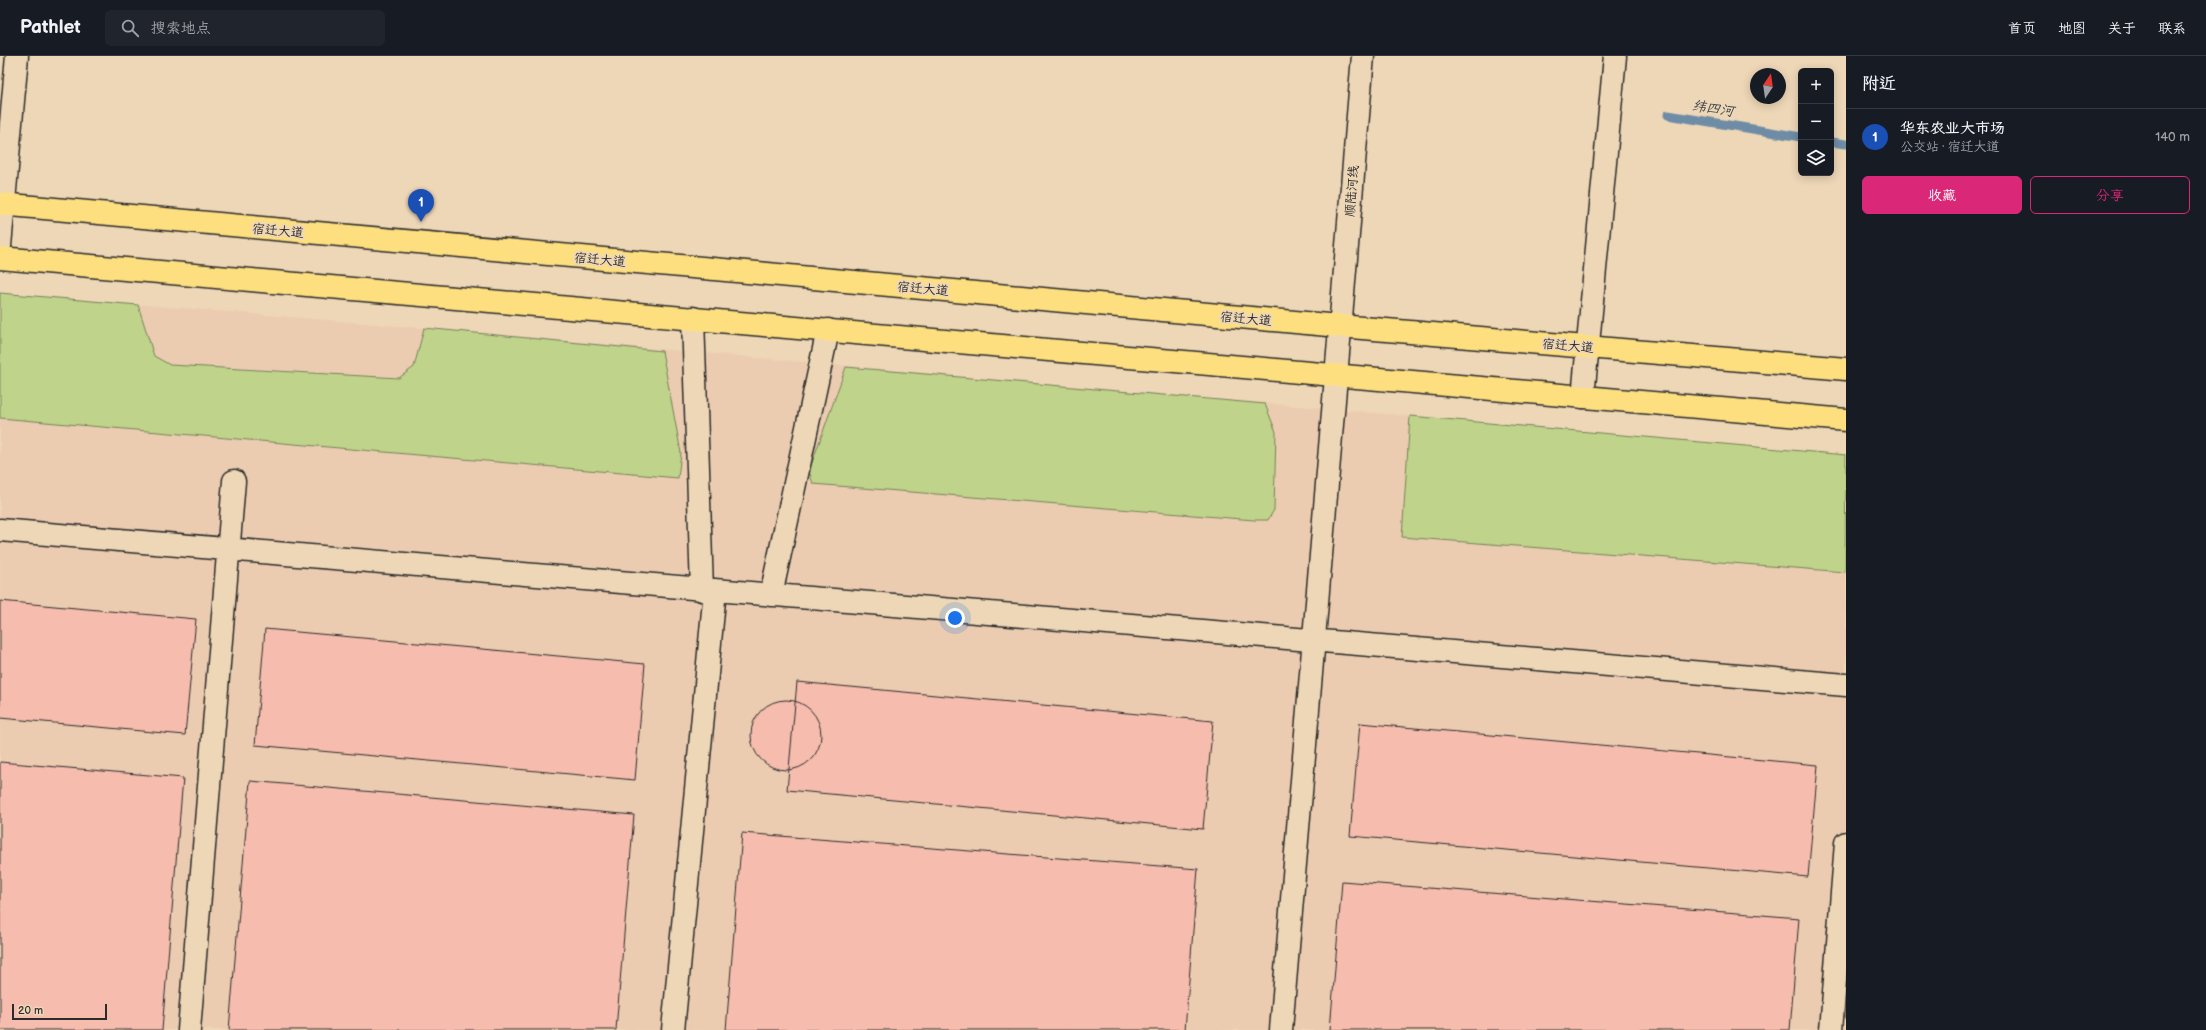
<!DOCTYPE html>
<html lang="zh">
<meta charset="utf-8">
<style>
body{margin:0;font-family:"Balsamiq Sans","LXGW WenKai TC",sans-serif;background:#20242c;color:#f1f3f6}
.controls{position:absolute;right:12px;top:12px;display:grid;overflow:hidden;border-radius:6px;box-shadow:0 2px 10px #0003}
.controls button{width:36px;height:36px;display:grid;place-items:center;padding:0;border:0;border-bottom:1px solid #363941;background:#171b24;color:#f1f3f6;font:20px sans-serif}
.compass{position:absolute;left:1750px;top:12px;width:36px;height:36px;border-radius:50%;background:#171b24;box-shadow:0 2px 10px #0003;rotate:13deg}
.scale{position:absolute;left:12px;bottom:10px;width:95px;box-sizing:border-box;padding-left:4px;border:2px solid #2b2b2b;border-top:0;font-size:11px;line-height:14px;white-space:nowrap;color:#2b2b2b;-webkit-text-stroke:3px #eed7b7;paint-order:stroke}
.you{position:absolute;left:955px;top:562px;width:14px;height:14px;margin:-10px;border:3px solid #fff;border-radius:50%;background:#1a73e8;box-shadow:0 0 0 6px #1a73e833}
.badge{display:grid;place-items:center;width:26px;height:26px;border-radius:50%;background:#db2777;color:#fff;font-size:13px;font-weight:700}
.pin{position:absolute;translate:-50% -33px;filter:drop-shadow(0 1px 2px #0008)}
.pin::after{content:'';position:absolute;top:21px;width:14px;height:12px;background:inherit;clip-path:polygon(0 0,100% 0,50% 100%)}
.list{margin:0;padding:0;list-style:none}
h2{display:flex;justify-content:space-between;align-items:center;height:52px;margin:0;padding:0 16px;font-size:17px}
h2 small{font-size:13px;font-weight:400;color:#9ea1a6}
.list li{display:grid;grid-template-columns:26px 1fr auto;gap:12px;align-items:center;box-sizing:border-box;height:56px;padding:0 16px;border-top:1px solid #363941}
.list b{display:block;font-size:15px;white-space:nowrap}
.list p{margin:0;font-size:13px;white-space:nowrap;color:#9ea1a6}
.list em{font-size:13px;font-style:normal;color:#9ea1a6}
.actions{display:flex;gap:8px;padding:12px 16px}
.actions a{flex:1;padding:9px 0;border:1px solid #db2777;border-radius:6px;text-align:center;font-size:14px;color:#db2777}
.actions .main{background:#db2777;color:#fff}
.icon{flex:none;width:22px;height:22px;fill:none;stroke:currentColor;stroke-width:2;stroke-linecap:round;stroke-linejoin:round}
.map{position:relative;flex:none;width:1846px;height:974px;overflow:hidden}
header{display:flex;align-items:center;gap:24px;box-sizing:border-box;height:56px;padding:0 20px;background:#171b24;border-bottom:1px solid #363941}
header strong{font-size:19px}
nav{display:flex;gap:22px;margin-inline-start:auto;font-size:14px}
.search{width:280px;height:36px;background:#20242c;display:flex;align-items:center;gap:10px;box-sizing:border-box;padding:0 14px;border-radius:6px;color:#9ea1a6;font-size:15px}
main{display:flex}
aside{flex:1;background:#171b24}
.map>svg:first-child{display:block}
.built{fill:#ecccb1}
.green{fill:#bfd48a;stroke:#75805a}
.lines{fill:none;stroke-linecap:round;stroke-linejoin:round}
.stream{stroke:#6e8ca6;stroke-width:9}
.building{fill:#f6bcae;stroke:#2b2b2b}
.minor-casing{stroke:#2b2b2b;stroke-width:25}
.major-casing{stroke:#2b2b2b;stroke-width:25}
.minor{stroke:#eed7b7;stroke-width:22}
.major{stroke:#fedf80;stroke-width:22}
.labels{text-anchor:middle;stroke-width:4;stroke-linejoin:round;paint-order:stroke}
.street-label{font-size:13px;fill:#2b2b2b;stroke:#eed7b7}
.water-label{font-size:14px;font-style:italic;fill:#3c434a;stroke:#eed7b7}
</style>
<header>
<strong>Pathlet</strong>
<div class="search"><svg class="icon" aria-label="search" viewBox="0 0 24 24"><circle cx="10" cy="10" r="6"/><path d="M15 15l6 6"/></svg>搜索地点</div>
<nav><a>首页</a><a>地图</a><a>关于</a><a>联系</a></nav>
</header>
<main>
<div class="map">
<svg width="1846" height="974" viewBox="0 0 1846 974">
<rect width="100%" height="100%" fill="#eed7b7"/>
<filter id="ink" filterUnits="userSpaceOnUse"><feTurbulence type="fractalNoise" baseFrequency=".025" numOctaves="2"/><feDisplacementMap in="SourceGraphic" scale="8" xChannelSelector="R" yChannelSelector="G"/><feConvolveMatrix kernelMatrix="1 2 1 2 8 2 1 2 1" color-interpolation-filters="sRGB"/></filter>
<g filter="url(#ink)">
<path class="built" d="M0 237 424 272 1846 399V974H0Z"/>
<path class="green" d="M0 237 138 249 154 300 170 309 399 322 414 311 424 272 662 295 681 397 678 422 0 362Z
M846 311 1265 348 1276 376 1274 454 1268 464H1254L813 428 809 415Z
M1410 360 1846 399 1845 516 1402 481Z"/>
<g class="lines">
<path class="stream" d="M1668 59 1801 81
M1831 86 1846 88"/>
</g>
<path class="building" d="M0 545 196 563 185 679 0 662Z
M265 573 645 608 635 724 255 689Z
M797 626 1213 665 1203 773 787 734Z
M751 679a35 35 0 1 1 70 0a35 35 0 1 1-70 0Z
M1360 667 1818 709 1808 821 1350 780Z
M0 706 183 722 162 974H0Z
M250 725 634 759 616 974H229Z
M742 777 1198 813 1185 974H726Z
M1342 825 1799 862 1790 974H1330Z"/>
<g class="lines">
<defs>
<path id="minor" d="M0 190 17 0
M693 262 702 534
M1583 341 1615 0
M0 474 1846 629
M771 539 828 274
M189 974 234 425
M673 974 715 534
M1281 974 1363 0
M1831 974 1846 787"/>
<path id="major" d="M0 148 1339 270 1846 313
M0 202 1846 364"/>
</defs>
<use href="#minor" class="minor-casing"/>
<use href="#major" class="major-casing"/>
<use href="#minor" class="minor"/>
<use href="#major" class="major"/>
</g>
</g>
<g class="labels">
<g class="street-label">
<text transform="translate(1351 135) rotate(-85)" y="5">顺陆河线</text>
<text transform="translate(278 174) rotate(5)" y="5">宿迁大道</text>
<text transform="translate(600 203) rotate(5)" y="5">宿迁大道</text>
<text transform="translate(923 232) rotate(5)" y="5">宿迁大道</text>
<text transform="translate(1246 262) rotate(5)" y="5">宿迁大道</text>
<text transform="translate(1568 289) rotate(5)" y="5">宿迁大道</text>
</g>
<g class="water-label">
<text transform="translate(1713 52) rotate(9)" y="5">纬四河</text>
</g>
</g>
</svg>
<div class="controls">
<button>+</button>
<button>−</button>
<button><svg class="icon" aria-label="layers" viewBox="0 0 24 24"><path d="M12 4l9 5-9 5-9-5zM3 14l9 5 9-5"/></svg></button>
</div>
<svg class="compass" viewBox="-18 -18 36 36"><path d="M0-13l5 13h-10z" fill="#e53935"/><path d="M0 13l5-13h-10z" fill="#9ea1a6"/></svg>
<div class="scale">20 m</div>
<div class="you"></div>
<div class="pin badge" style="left:421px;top:166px;background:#1a4fb4">1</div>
</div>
<aside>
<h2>附近<small></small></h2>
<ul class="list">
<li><span class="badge" style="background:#1a4fb4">1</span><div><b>华东农业大市场</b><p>公交站 · 宿迁大道</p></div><em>140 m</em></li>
</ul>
<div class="actions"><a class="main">收藏</a><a>分享</a></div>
</aside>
</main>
